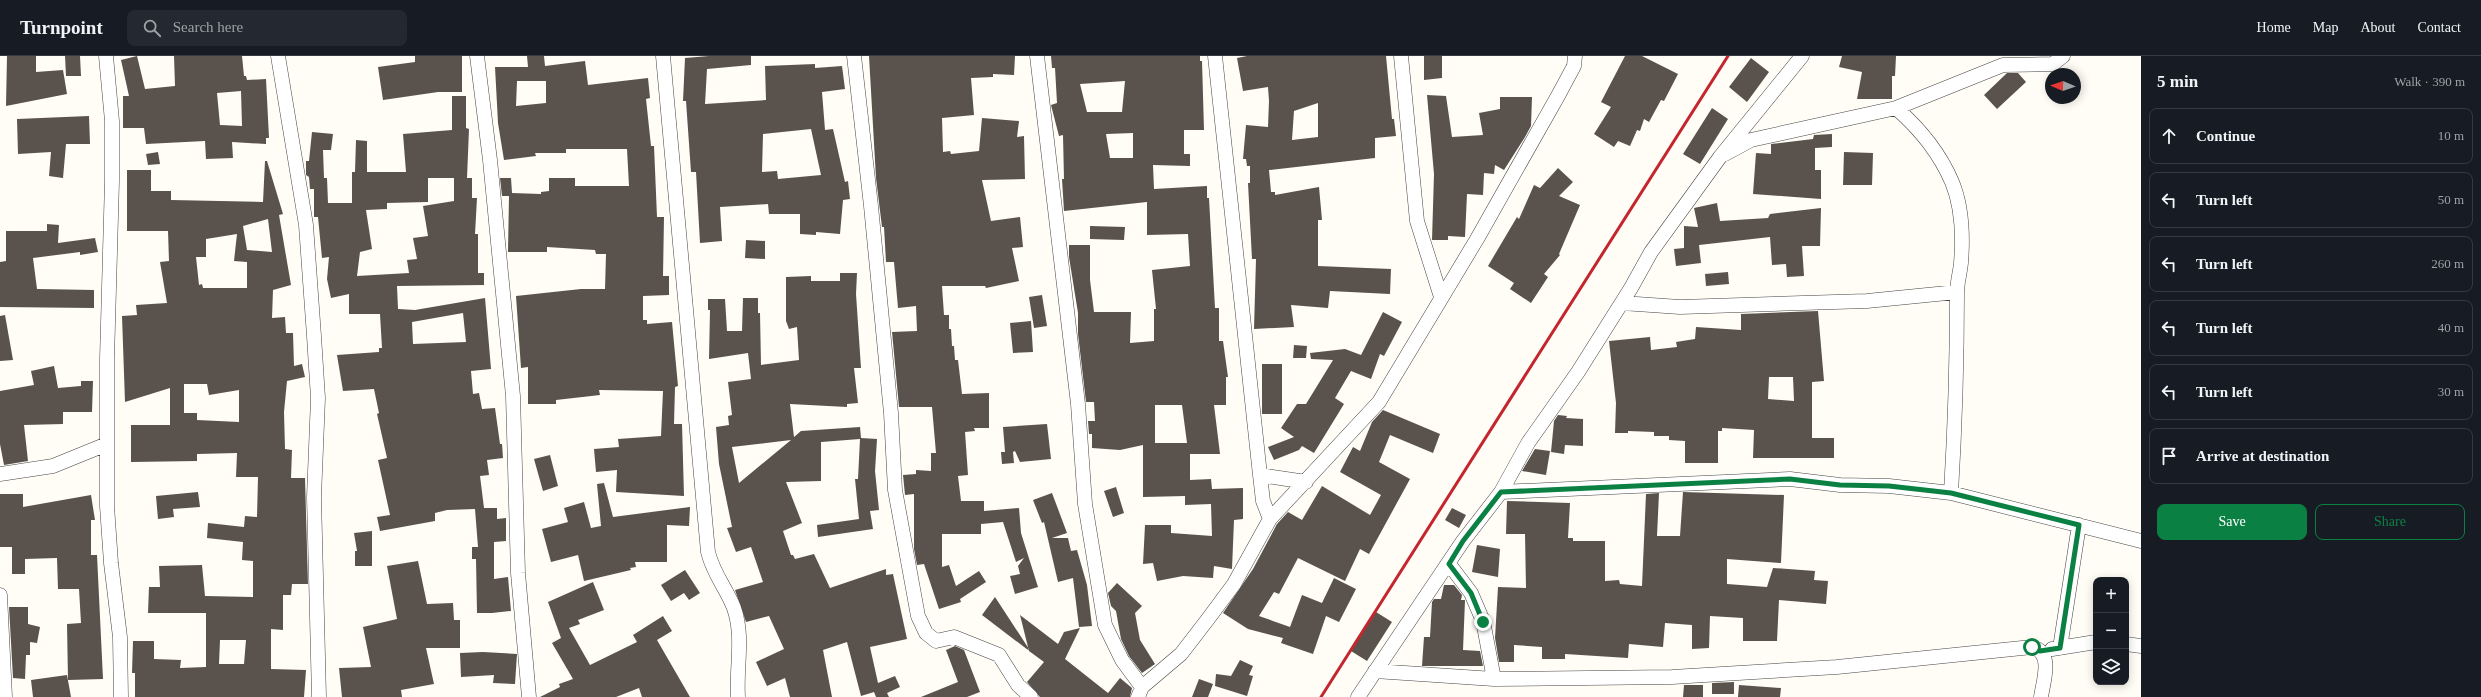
<!DOCTYPE html>
<meta charset="utf-8">
<style>
body{margin:0;font-family:Georgia,serif;background:#242831;color:#f1f3f6}
.controls{position:absolute;right:12px;bottom:12px;display:grid;overflow:hidden;border-radius:8px;box-shadow:0 2px 10px #0003}
.controls button{width:36px;height:36px;display:grid;place-items:center;padding:0;border:0;border-bottom:1px solid #363941;background:#171b24;color:#f1f3f6;font:20px sans-serif}
.compass{position:absolute;left:2045px;top:12px;width:36px;height:36px;border-radius:50%;background:#171b24;box-shadow:0 2px 10px #0003;rotate:272deg}
.stop{position:absolute;width:12px;height:12px;margin:-9px;border:3px solid #0b8043;border-radius:50%;background:#fff}
.stop.end{background:#0b8043;border-color:#fff;box-shadow:0 1px 4px #0008}
.list{margin:0;padding:0;list-style:none}
h2{display:flex;justify-content:space-between;align-items:center;height:52px;margin:0;padding:0 16px;font-size:17px}
h2 small{font-size:13px;font-weight:400;color:#9ea1a6}
.list li{display:grid;grid-template-columns:26px 1fr auto;gap:12px;align-items:center;box-sizing:border-box;height:56px;margin:0 8px 8px;padding:0 8px;border:1px solid #363941;border-radius:8px}
.list b{display:block;font-size:15px;white-space:nowrap}
.list em{font-size:13px;font-style:normal;color:#9ea1a6}
.actions{display:flex;gap:8px;padding:12px 16px}
.actions a{flex:1;padding:9px 0;border:1px solid #0b8043;border-radius:8px;text-align:center;font-size:14px;color:#0b8043}
.actions .main{background:#0b8043;color:#fff}
.icon{flex:none;width:22px;height:22px;fill:none;stroke:currentColor;stroke-width:2;stroke-linecap:round;stroke-linejoin:round}
.map{position:relative;flex:none;width:2141px;height:641px;overflow:hidden}
header{display:flex;align-items:center;gap:24px;box-sizing:border-box;height:56px;padding:0 20px;background:#171b24;border-bottom:1px solid #363941}
header strong{font-size:19px}
nav{display:flex;gap:22px;margin-inline-start:auto;font-size:14px}
.search{width:280px;height:36px;background:#242831;display:flex;align-items:center;gap:10px;box-sizing:border-box;padding:0 14px;border-radius:8px;color:#9ea1a6;font-size:15px}
main{display:flex}
aside{flex:1;background:#171b24}
.map>svg:first-child{display:block}
.building{fill:#5a524d;fill-rule:evenodd}
.lines{fill:none;stroke-linecap:round;stroke-linejoin:round}
.minor-casing{stroke:#444;stroke-width:15}
.minor{stroke:#fff;stroke-width:14}
.rail{stroke:#c4262e;stroke-width:3}
.route{stroke:#0b8043;stroke-width:5}
</style>
<header>
<strong>Turnpoint</strong>
<div class="search"><svg class="icon" aria-label="search" viewBox="0 0 24 24"><circle cx="10" cy="10" r="6"/><path d="M15 15l6 6"/></svg>Search here</div>
<nav><a>Home</a><a>Map</a><a>About</a><a>Contact</a></nav>
</header>
<main>
<div class="map">
<svg width="2141" height="641" viewBox="0 0 2141 641">
<rect width="100%" height="100%" fill="#fffdf5"/>
<path class="building" d="M7 0H36V16L63 14 67 38 6 50Z
M65 0H80L81 20H66Z
M137 0 145 33 175 30 174 0H242L244 20H246L247 24 266 23 269 82H266V88L232 86 233 102 206 103 205 85 146 88 144 72H123V40H129L121 4ZM241 35 242 70 220 69 217 37Z
M415 0H462V36H438L383 44 378 11 415 6Z
M527 0H544L545 10 585 5 588 29 648 22 650 42 646 43 651 90H654L657 161H664L663 220H669V239L643 240V264H647V268L672 266 678 330 675 331 674 368H682L684 440 616 436 617 414 596 416 594 393 619 391 618 383 661 380 663 335 599 334 600 339 556 344V348H528V311L521 312 516 240 581 233H605L606 198H596L595 194 547 191V196H508L509 140H502L500 122H511L512 137 541 138V136L549 135V122H575V130H629L627 93H566V97H535L536 100 504 104 498 67 495 11H528ZM517 25H546V47L516 50Z
M709 0H751V9L707 13 705 48 766 44 765 10 815 8V12L842 10 845 33 822 36 825 74 833 73 845 126 848 125 850 143 843 144 840 178 816 176V179L800 178V158H769L768 148 720 151 722 185 700 187 696 116H691L686 45H683L685 2ZM811 73 821 119 778 123 777 115 762 116 763 78Z
M869 0H1015L1014 19 993 18V21L971 22 974 59 942 62 943 96 950 95 951 98 979 95 982 62 1019 65 1017 81 1024 80 1025 123 982 124 991 165 1020 161 1023 191 1012 192 1019 225 986 232 985 230H942L944 259H949V273H951L952 290H954L955 304H958L962 338 989 337V372H974L975 375 965 376 968 419 958 420 961 445H984V455L1019 452 1021 477 1038 531 1015 538 1010 520 1020 518 1018 510 1024 502 1016 506 1003 466 981 468V478H942V511L949 509 956 530 979 515 986 526 960 543 961 546 939 553 924 508 917 509 914 493V438L905 439 903 419 916 418V414L931 415V397H936L932 351H899L892 276 917 275 916 250 898 252 894 206H886L884 171H882L876 122Z
M1051 0H1200V5H1202L1204 74H1184V98H1190V110L1153 109 1154 133 1207 130V142H1209L1215 252H1219V285H1223L1228 321H1226V349H1214L1220 398H1190V424L1211 423 1212 433 1243 432V463L1234 464 1232 513 1214 510 1213 522 1183 520 1157 525 1153 507 1143 508 1145 469H1171V477L1212 480 1211 448 1185 449V440L1143 441V389L1120 394 1092 392V378H1089L1088 365H1095L1094 346H1086L1078 278V257L1069 201V189H1090V224L1094 256H1131L1130 287 1154 285V253H1156L1152 214 1190 210 1188 178 1147 179V146L1064 155 1062 123H1064L1063 79 1059 80 1052 53 1051 49 1057 47 1055 12H1052ZM1125 25 1122 56H1087L1080 28ZM1133 77V102H1110L1106 78ZM1155 349H1182L1187 387H1155Z
M1247 0H1386L1392 63H1394L1396 80 1375 82V102L1269 114 1271 136H1275V139L1319 131 1322 164H1318V210L1391 213 1390 238 1330 235 1328 252 1291 249 1294 271 1254 273 1256 203H1252L1248 127H1250V110H1247L1246 103H1243L1246 69 1268 71 1269 45 1268 31 1243 35 1237 2ZM1318 47V81L1292 84 1294 55Z
M1424 0H1442V22L1424 24Z
M1625 0H1642L1678 18 1664 45 1661 44 1649 66 1644 63 1640 75 1637 74 1630 90 1618 85 1614 91 1594 78 1611 51 1601 46Z
M1842 0H1896L1895 20H1892V43H1857L1862 16 1839 11Z
M1751 2 1769 16 1747 46 1729 31Z
M2007 17H2018L2026 26 1997 53 1984 39Z
M1427 39 1446 40 1452 81 1483 79 1479 57 1500 53V41H1532L1531 70 1525 81 1504 114 1495 109 1494 118 1484 117 1483 139 1467 138 1465 181 1448 180V184H1432L1434 118Z
M452 40H466V72L469 73 467 122H472V142H477L475 178H478V217H484V229L397 230 398 253 415 254 485 242 491 313 471 315 473 338 479 337 482 353 495 352 500 388H502L503 402 487 404 489 419 480 420 484 452H497V463L506 462V485L494 486V523L508 521 511 555 492 557H477L476 503H472V491H478L475 453 447 454 435 457V465L380 475 377 461 390 459 378 404 387 402 377 358 379 357 374 333 343 335 337 299 379 296V292H382L380 258H349V238L331 242 327 223 329 201 322 202 318 161H314V133H310L309 121 306 119V105H309L312 76 333 78 331 94H323L324 122H327L328 147H352V116H355L356 84 367 85V116H406L403 78 452 74ZM428 122H454V145L423 150 428 180 413 182 417 203 407 204 409 217 357 220 360 196 372 193 366 154 387 153V147L428 146ZM463 257 466 286 413 288 412 266Z
M1712 52 1728 63 1700 108 1683 98Z
M89 60 90 88H66L63 122 49 120 51 96 18 98 17 63Z
M1832 78V91L1815 92V114H1821V143L1753 138 1756 97 1771 98V88L1813 83 1814 79Z
M158 96 160 108 148 109 146 98Z
M1844 96 1873 97 1872 129H1843Z
M265 105H267L283 158 279 159 291 229 273 234 272 262 285 261 286 277H293L294 310 302 308 305 321 287 325 284 356 285 393 292 394 291 422H305L308 528H292L291 539H283V574L271 573V613L306 614 304 641H135V617H132L133 585H154V603L181 604 180 612 206 611V557H148L149 531H160L159 510 202 509 205 540 253 541V505L242 504 243 486 207 482 208 467 244 471 245 460 257 461 258 421H236L237 397 197 398V405L131 406V369H170V332L125 346 122 260 137 259 136 249 167 247 160 206 169 205 168 175H127V114H151V135H171V144L263 146ZM268 163 272 196 247 194 243 170ZM237 178 234 205 247 206V232H203L202 228 199 229 196 201H206V183ZM184 328H207L209 339 239 334V366L197 364V357H184ZM220 584H246L244 608H219Z
M1558 112 1573 126 1559 140 1580 149 1559 198 1560 199 1544 218 1548 221 1531 247 1510 233 1514 227 1488 210 1517 161 1519 163 1534 129 1540 132Z
M1717 147 1720 165 1768 162 1770 158 1821 152 1820 190H1802L1804 220 1787 221 1786 208 1772 209 1770 181 1699 189 1701 207 1676 210 1674 193 1684 192V170L1698 171 1694 152Z
M47 168 59 169 58 187 95 182 98 196 80 199V196L33 202 37 233 94 234V252L0 251V206L6 205V175H47Z
M1090 170 1125 171 1124 184 1090 183Z
M746 184 765 185V203L745 202Z
M1728 216 1729 228 1706 230 1705 218Z
M840 217H857L856 238 861 312H854L858 347 847 348V351L790 348 794 381 801 375 860 371 861 382 877 383 875 415 879 454 870 455 873 473 818 481 817 469 859 463 855 423H858L860 383 821 386V425L786 426 802 467 783 475 791 499H793L795 503 814 498 830 532 886 513V519L893 518 907 583 870 591 878 627 895 620 900 631 887 637 889 641H876L874 636 861 640 847 586 823 594 832 641H790L785 622 767 630 756 606 784 593 769 560 746 566 735 534 763 526 751 491 736 496 727 472 732 471 719 408 716 371 729 369 728 360 732 359 728 326 751 323 748 297 709 303 710 254H708V243H725L727 275H742L743 242H758V257H760L761 309 799 304 797 271 789 273 786 265V221L811 220V225H840ZM791 384 739 427 732 391Z
M1042 239 1047 270 1034 272 1029 241Z
M1818 255 1824 325 1812 326V382H1834V402H1753L1754 374 1722 372V375H1718V407H1685V385L1669 384V380H1654V376L1628 375V377H1615L1616 347 1609 285 1650 281 1651 294 1677 291 1676 286 1695 283 1696 271 1741 274V258ZM1769 321H1793L1794 345 1768 343Z
M1383 256 1402 266 1384 300 1380 298 1371 323 1351 315 1335 342 1344 348 1314 397 1302 390 1299 394 1274 404 1268 391 1294 381 1281 372 1297 348H1306L1333 304 1311 303 1310 297 1345 293 1361 299Z
M5 259 13 304 0 305V260Z
M1031 265 1033 296 1013 297 1010 267Z
M1294 289 1307 290 1306 302H1293Z
M1262 308H1282V358H1262Z
M54 310 58 332 81 330V325H93L92 356H63V368L24 369 28 405 4 409 0 388V335L34 329 31 315Z
M1383 354 1440 378 1433 397 1390 379 1379 406 1410 423 1369 498 1360 493 1345 525 1298 502 1279 538 1274 536 1259 560 1290 571 1302 539 1322 547 1334 522 1356 533 1339 566 1326 560 1313 598 1281 587 1283 582 1248 573 1223 557 1253 513 1277 468 1288 456 1302 464 1322 430 1370 459 1381 439 1340 416 1353 391 1360 395 1372 366Z
M1558 359 1567 360 1566 362 1583 363V390L1565 389 1564 398 1551 396 1554 365Z
M1047 368 1051 403 1020 406 1015 395 1013 396 1014 407 1002 408 1001 396H1005L1003 371Z
M1535 393 1550 395 1546 419 1522 415Z
M550 399 558 430 543 435 534 403Z
M604 427 613 461 690 451 689 470 667 469V506H635L636 511 630 512 631 514 584 525 578 499 551 506 542 473 568 466 564 452 584 446 591 472 601 470 597 428Z
M1116 431 1124 457 1113 461 1104 435Z
M198 436 200 451 173 453 174 461 158 463 156 440Z
M1683 436 1784 439 1781 507 1727 503V528L1767 531 1773 512 1815 515 1814 524 1828 525 1826 548 1779 544 1777 585H1743V562L1710 560 1709 592 1692 593V569L1665 567 1663 591 1629 588 1628 602 1565 598V603H1542V591L1514 589V606H1499L1495 582 1498 531 1526 532 1525 478H1506L1507 445 1570 447 1568 482H1573V485H1605V525L1619 524 1620 528 1642 530 1646 438 1659 437 1657 480H1680Z
M1052 437 1067 477 1052 482H1068L1071 495 1077 494 1087 529 1092 570 1079 571 1073 522 1058 526 1044 466 1042 467 1033 444Z
M0 438H23V451L91 439 95 464H91V499H97L103 623 68 624 67 568 81 567 79 533H58L57 502 25 503V518H12V491H0Z
M1452 452 1466 459 1459 472 1445 464Z
M372 475V510H355V495H357L354 477Z
M1477 489 1500 493 1498 521 1472 516Z
M418 505 427 548 453 547 454 564H460V592H426L434 628 401 634 402 641H342L339 612 371 611 363 571 397 563 387 510Z
M685 514 700 537 689 544 684 537 671 545 661 529Z
M593 526 604 554 578 564 580 568 569 572 590 609 637 586 633 579 663 560 672 575 657 584 690 641H642L639 632 616 641H540L560 631 559 628 573 623 552 587 561 582 548 546Z
M1117 527 1142 550 1135 557 1140 584 1155 608 1142 617 1129 600 1121 583 1116 555 1111 550 1108 537Z
M1444 529H1454L1462 539 1461 544H1465L1463 594 1480 595 1483 610H1422L1424 581H1430L1432 546 1434 543H1441Z
M995 541 1029 593 1028 594 982 559Z
M9 551H28V568L40 571 37 587 30 586V599H26L25 623 13 622Z
M1376 556 1392 566 1367 605 1351 595Z
M1020 559 1058 588 1064 576 1080 572 1065 603 1108 637 1120 622 1132 632 1130 641H1040L1027 626 1044 606 1029 595Z
M955 590 964 594 980 636 967 641H921L958 626 946 594Z
M483 596 517 598 515 628 493 627 494 619 461 621 460 597Z
M1240 604 1253 610 1249 619 1253 620 1247 640 1215 630 1216 618 1231 620Z
M67 619 71 641H33L31 624Z
M1199 623 1213 628 1208 641H1192Z
M1734 626V638H1712V627Z
M1684 629H1703V641H1683Z
M1739 629 1781 632 1780 641H1738Z"/>
<g class="lines">
<defs>
<path id="minor" d="M106 0 112 65V125L107 303V450L111 507 120 581 121 641
M278 0 306 169 314 280 318 342 314 441 319 641
M477 0 490 104 513 340 518 517 529 641
M663 0 708 496C714 520 726 531 734 552 744 581 736 611 738 641
M854 0 871 150 891 357 895 434 918 560 926 577 936 585 954 581 999 599 1018 629 1031 641
M1037 0 1078 348 1085 448 1105 569 1122 604 1142 631
M1215 0 1260 419 1263 445 1270 463
M1401 0 1417 165 1441 241
M1896 52C1919 72 1940 98 1952 126 1962 150 1963 182 1961 207 1960 217 1957 227 1957 237 1957 304 1955 370 1951 437
M1725 98 1751 84 1896 52 2003 9 2053 8 2063 0
M1622 247 1680 251 1867 245 1957 236
M0 418 53 410 107 388
M1260 419 1306 426
M1501 436 1790 423 1840 429 1889 430 1951 437 2141 485
M1449 508 1471 537 1483 565 1494 623
M0 539 5 641
M2126 588 2141 590
M2060 592 2079 469
M2052 593 2096 586
M1375 615 1494 623 1672 621 1837 611 2032 591C2054 596 2043 626 2041 641
M1138 641 1142 631 1181 598 1208 563 1234 528 1270 463 1379 346 1477 183 1559 38 1574 10 1575 0
M1358 641 1463 485 1501 436 1528 387 1578 316 1631 232 1651 196 1720 101 1802 0"/>
</defs>
<use href="#minor" class="minor-casing"/>
<use href="#minor" class="minor"/>
<path class="rail" d="M1321 641 1728 0"/>
</g>
<g class="lines">
<path class="route" d="M1483 566 1471 537 1449 508 1463 485 1501 436 1790 423 1840 429 1889 430 1951 437 2079 469 2060 592 2040 595 2032 591"/>
</g>
</svg>
<div class="controls">
<button>+</button>
<button>−</button>
<button><svg class="icon" aria-label="layers" viewBox="0 0 24 24"><path d="M12 4l9 5-9 5-9-5zM3 14l9 5 9-5"/></svg></button>
</div>
<svg class="compass" viewBox="-18 -18 36 36"><path d="M0-13l5 13h-10z" fill="#e53935"/><path d="M0 13l5-13h-10z" fill="#9ea1a6"/></svg>
<div class="stop" style="left:2032px;top:591px"></div>
<div class="stop end" style="left:1483px;top:566px"></div>
</div>
<aside>
<h2>5 min<small>Walk · 390 m</small></h2>
<ul class="list">
<li><svg class="icon" aria-label="ahead" viewBox="0 0 24 24"><path d="M12 20V5M6 11l6-6 6 6"/></svg><div><b>Continue</b></div><em>10 m</em></li>
<li><svg class="icon" aria-label="left" viewBox="0 0 24 24"><path d="M17 20v-9H6M10 6l-5 5 5 5"/></svg><div><b>Turn left</b></div><em>50 m</em></li>
<li><svg class="icon" aria-label="left" viewBox="0 0 24 24"><path d="M17 20v-9H6M10 6l-5 5 5 5"/></svg><div><b>Turn left</b></div><em>260 m</em></li>
<li><svg class="icon" aria-label="left" viewBox="0 0 24 24"><path d="M17 20v-9H6M10 6l-5 5 5 5"/></svg><div><b>Turn left</b></div><em>40 m</em></li>
<li><svg class="icon" aria-label="left" viewBox="0 0 24 24"><path d="M17 20v-9H6M10 6l-5 5 5 5"/></svg><div><b>Turn left</b></div><em>30 m</em></li>
<li><svg class="icon" aria-label="arrive" viewBox="0 0 24 24"><path d="M6 21V4h12l-3 4 3 4H6"/></svg><div><b>Arrive at destination</b></div></li>
</ul>
<div class="actions"><a class="main">Save</a><a>Share</a></div>
</aside>
</main>
